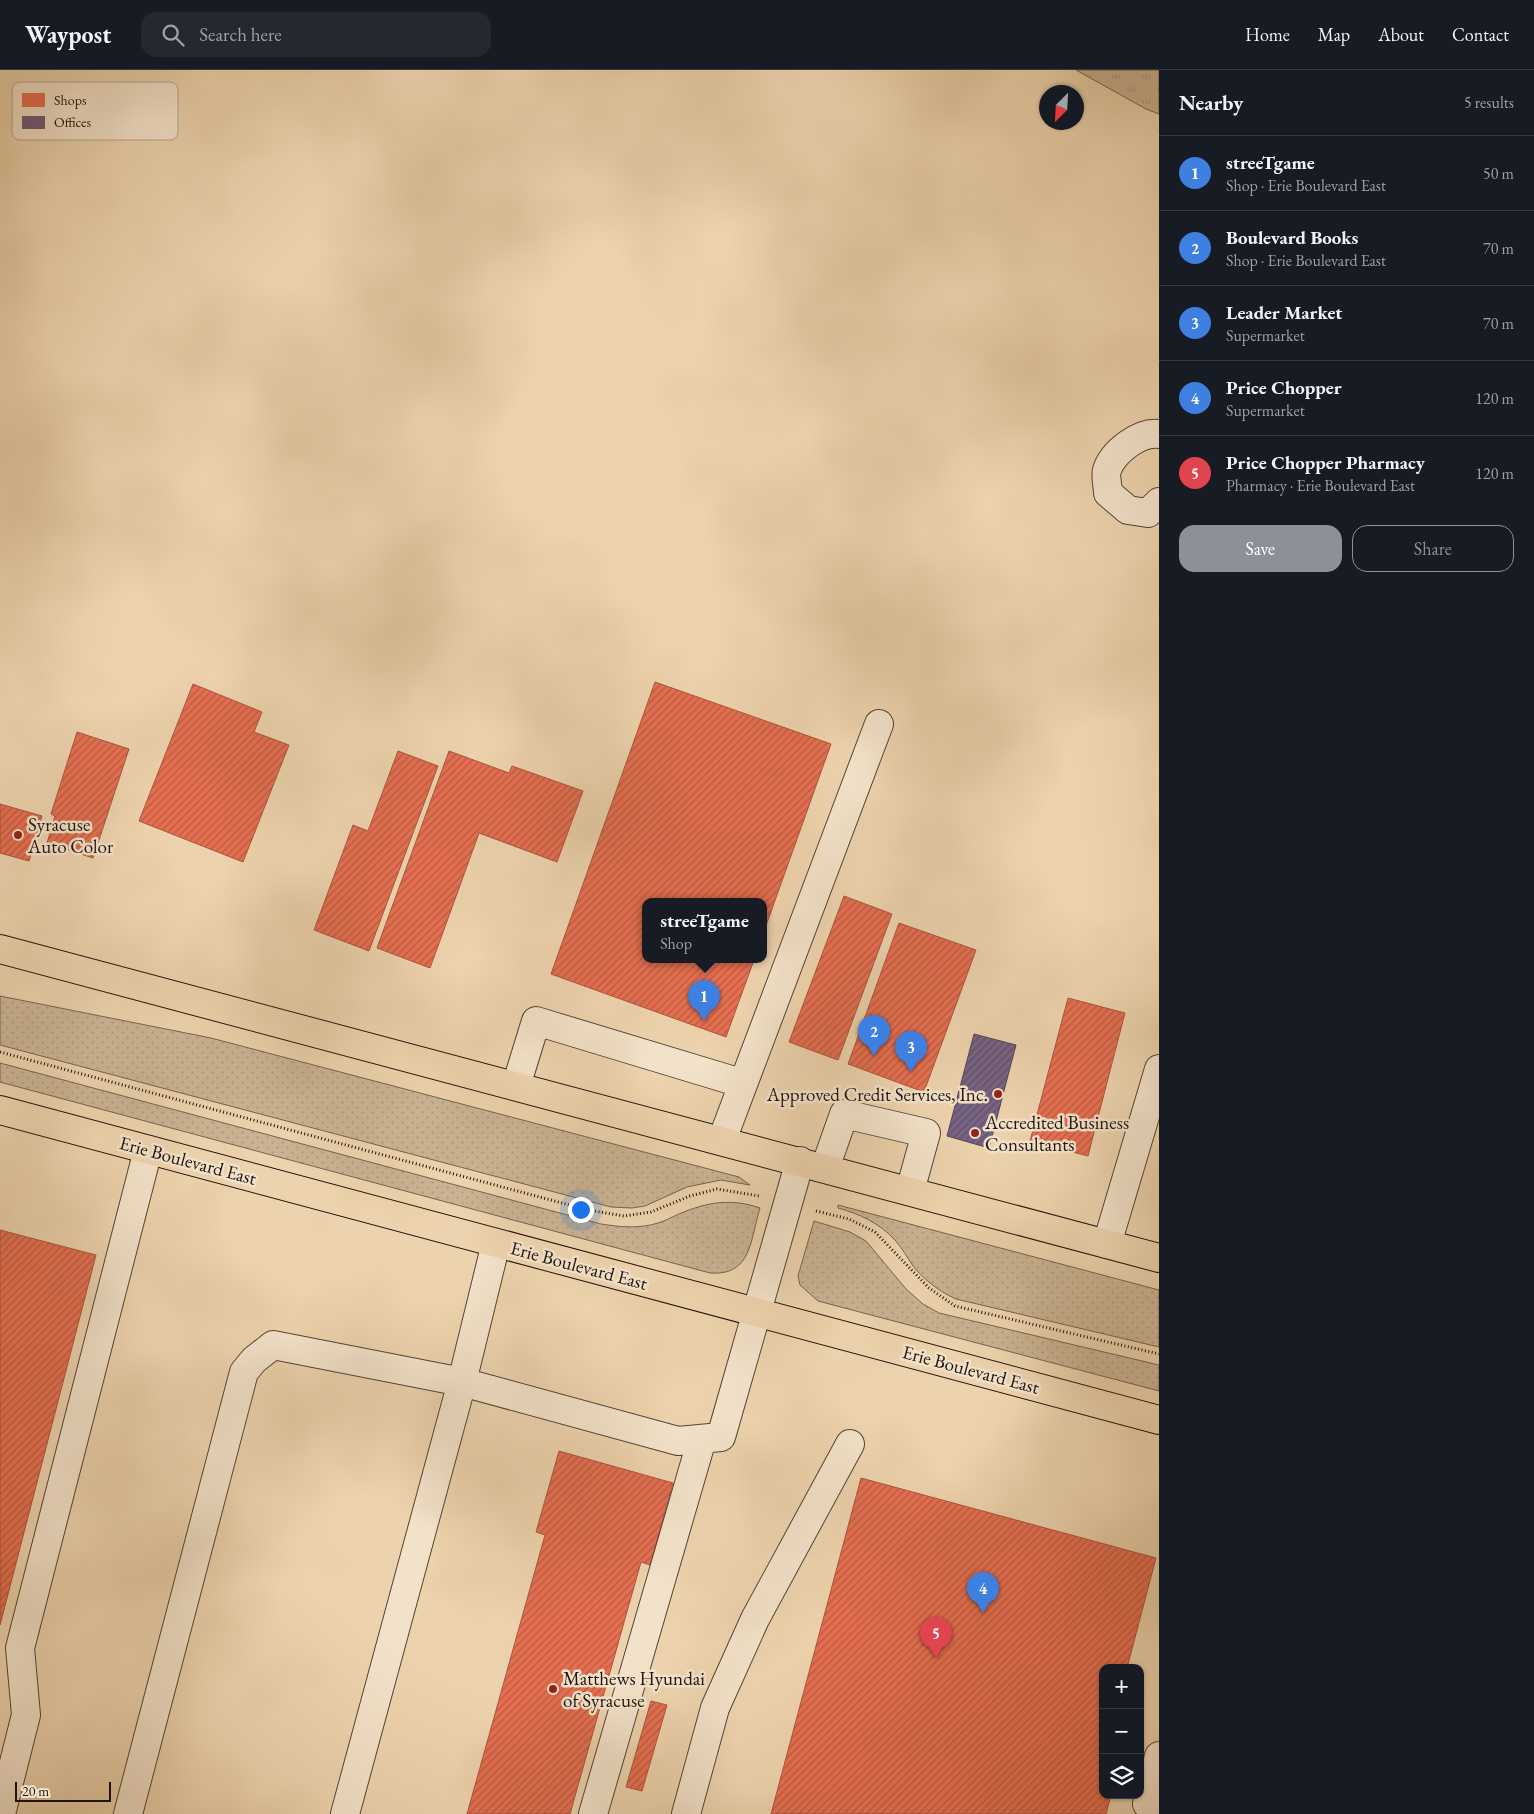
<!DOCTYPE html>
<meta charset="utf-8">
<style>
body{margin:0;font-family:"EB Garamond",serif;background:#242831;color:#f1f3f6}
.controls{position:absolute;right:15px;bottom:15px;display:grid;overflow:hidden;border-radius:10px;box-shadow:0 1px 4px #0004}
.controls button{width:45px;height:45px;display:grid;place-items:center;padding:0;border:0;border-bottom:1px solid #363941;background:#171b24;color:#f1f3f6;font:25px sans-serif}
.compass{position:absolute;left:1039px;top:15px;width:45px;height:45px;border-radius:50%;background:#171b24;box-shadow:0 1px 4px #0004;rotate:204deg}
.scale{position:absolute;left:15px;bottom:12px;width:96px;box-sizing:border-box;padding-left:5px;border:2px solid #1f140e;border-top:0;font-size:14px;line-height:18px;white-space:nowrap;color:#1f140e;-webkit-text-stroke:4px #f3e2ca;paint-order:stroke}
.you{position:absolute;left:580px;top:1139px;width:18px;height:18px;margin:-12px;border:4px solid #fff;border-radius:50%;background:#1a73e8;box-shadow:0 0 0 8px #1a73e833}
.badge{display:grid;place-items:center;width:32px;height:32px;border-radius:50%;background:#8c9099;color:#fff;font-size:16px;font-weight:700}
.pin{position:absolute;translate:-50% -41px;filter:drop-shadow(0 1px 2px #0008)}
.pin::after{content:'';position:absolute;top:26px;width:18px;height:15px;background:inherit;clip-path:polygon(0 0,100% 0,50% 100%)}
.popup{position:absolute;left:642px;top:828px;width:125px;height:65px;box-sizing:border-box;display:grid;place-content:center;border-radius:10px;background:#171b24;filter:drop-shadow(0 1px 4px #0005);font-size:16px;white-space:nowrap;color:#9ea1a6}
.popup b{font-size:19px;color:#f1f3f6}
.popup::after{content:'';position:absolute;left:50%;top:100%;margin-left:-10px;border:10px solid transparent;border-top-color:#171b24}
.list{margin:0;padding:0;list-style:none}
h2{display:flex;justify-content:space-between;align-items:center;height:65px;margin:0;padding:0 20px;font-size:21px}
h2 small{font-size:16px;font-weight:400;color:#9ea1a6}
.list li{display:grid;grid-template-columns:32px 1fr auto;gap:15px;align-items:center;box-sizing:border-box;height:75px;padding:0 20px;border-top:1px solid #363941}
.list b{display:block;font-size:19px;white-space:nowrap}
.list p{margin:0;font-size:16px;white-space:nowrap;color:#9ea1a6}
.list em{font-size:16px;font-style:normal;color:#9ea1a6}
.actions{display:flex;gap:10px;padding:15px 20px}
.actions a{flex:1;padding:11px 0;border:1px solid #8c9099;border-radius:15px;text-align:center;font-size:18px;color:#8c9099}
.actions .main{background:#8c9099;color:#fff}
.icon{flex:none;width:28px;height:28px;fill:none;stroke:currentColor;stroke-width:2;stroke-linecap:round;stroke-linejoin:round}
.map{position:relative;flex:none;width:1159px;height:1744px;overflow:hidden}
header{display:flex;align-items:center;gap:30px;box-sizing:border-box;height:70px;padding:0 25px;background:#171b24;border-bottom:1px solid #363941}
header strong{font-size:24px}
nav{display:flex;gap:28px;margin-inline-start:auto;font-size:18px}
.search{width:350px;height:45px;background:#242831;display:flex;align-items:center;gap:12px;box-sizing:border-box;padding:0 18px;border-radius:15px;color:#9ea1a6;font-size:19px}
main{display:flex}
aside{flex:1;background:#171b24}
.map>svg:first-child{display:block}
.grass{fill:url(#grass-dots);stroke:#746450}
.park{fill:url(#park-tufts);stroke:#746450}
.shops{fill:url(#shops-hatch);stroke:#ab543d}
.offices{fill:url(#offices-hatch);stroke:#56445a}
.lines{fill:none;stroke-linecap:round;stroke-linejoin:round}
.minor-casing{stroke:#524436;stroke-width:30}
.major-casing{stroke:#1f140e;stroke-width:30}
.path{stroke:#1f140e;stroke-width:3;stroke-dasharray:1 2.5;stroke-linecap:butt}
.minor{stroke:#f3e2ca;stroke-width:28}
.major{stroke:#edd3ad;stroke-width:28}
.poi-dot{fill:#8f2418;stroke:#f3e2ca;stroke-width:2}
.labels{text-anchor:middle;stroke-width:5;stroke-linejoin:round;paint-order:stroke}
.poi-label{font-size:19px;fill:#1f140e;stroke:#f3e2ca;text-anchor:start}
.street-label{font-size:19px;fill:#1f140e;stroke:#f3e2ca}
.key{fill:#f3e2ca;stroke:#b3a492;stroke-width:1}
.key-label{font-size:14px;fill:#1f140e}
</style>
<header>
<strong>Waypost</strong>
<div class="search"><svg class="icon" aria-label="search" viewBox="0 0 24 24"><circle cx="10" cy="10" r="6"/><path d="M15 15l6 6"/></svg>Search here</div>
<nav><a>Home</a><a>Map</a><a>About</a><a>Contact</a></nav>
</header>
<main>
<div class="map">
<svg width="1159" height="1744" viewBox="0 0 1159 1744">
<defs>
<pattern id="grass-dots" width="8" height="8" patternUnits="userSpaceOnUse" patternTransform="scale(1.25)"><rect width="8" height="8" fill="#cab392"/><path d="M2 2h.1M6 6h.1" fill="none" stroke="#ad997d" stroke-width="1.8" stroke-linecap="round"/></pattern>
<pattern id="park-tufts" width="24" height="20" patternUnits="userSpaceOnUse" patternTransform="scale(1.25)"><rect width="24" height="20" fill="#cab392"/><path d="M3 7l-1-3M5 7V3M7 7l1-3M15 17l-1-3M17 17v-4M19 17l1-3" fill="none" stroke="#ad997d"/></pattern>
<pattern id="shops-hatch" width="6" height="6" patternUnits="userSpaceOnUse" patternTransform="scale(1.25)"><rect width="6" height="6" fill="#e76f51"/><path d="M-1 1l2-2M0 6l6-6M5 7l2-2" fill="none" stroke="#bb5a42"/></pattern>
<pattern id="offices-hatch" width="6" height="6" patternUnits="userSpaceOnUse" patternTransform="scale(1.25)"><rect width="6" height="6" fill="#6d597a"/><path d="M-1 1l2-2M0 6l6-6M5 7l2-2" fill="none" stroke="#817189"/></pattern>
</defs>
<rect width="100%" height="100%" fill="#edd3ad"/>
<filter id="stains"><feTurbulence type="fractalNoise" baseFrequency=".004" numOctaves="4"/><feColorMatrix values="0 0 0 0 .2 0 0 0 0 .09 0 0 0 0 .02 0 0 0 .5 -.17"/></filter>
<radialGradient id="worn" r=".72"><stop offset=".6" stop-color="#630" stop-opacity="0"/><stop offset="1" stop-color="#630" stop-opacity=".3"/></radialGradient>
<path class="grass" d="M0 926 211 968 739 1107 750 1115 721 1110 687 1117 645 1136 632 1138 611 1137 0 975Z
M0 993 601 1154C620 1157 639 1159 658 1153 665 1151 672 1147 679 1144 707 1132 731 1128 760 1138 750 1170 752 1206 710 1203L0 1012Z
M838 1135 1159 1220V1277L956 1229C940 1222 924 1210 913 1196 907 1187 902 1178 895 1170 879 1153 860 1144 838 1138Z
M814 1151 850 1162 866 1171 906 1219 923 1234 939 1243 1159 1295V1321L818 1231 800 1215 798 1206Z"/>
<path class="park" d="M1076 0H1159V44L1146 39Z"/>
<path class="shops" d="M655 612 831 674 763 864V832H645V890H754L726 967 551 904Z
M193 614 262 642 254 662 289 675 243 792 139 751Z
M77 662 129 679 93 788 47 773 55 746 51 744Z
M398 681 438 696 369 881 314 860 353 755 368 761Z
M449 681 509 703 512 696 583 721 557 792 479 763 430 898 377 878Z
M0 734 42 746 29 791 0 783Z
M844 826 892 844 838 990 789 972Z
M899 853 976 880 924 1022 848 994Z
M1068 928 1125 943 1088 1086 1030 1071Z
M0 1160 96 1185 0 1555Z
M559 1381 673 1413 650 1495 641 1492 570 1744H467L545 1465 536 1462Z
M861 1408 1156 1488 1127 1598H1103V1688L1099 1702 1103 1704V1725H1111L1106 1744H771Z
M651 1631 667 1635 642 1721 626 1717Z"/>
<path class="offices" d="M974 964 1016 975 989 1078 947 1066Z"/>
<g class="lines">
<defs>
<path id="minor" d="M1159 364C1140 361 1113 382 1107 400 1105 406 1108 417 1108 423L1128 440 1148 443 1159 432
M516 1016 536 951 741 1013
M722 1070 879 654
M825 1098 844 1044 926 1063 910 1121
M496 1173 462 1312 678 1371 721 1367 800 1091
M1107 1174 1159 999
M1159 1686 1147 1734 1159 1737
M1 1744 26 1645 20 1578 148 1080
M128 1744 244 1302 254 1290 273 1275 462 1312 345 1744
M593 1744 702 1369
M686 1744 715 1638 755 1549 850 1374"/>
<path id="major" d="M0 879 1159 1188
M0 1040 1159 1350"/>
</defs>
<use href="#minor" class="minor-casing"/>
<use href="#major" class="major-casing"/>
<path class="path" d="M0 982 588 1140 624 1146 651 1142 690 1126 717 1119 759 1126
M816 1141 849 1149 875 1162 929 1218 955 1236 1159 1284"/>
<use href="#minor" class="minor"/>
<use href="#major" class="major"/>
</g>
<g class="poi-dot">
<circle cx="18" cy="765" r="5"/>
<circle cx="998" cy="1024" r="5"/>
<circle cx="975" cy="1063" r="5"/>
<circle cx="553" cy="1619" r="5"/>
</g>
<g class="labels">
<g class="poi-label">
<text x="28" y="761">Syracuse<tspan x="28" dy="22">Auto Color</tspan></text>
<text x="988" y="1031" text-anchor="end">Approved Credit Services, Inc.</text>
<text x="985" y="1059">Accredited Business<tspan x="985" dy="22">Consultants</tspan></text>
<text x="563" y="1615">Matthews Hyundai<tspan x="563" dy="22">of Syracuse</tspan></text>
</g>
<g class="street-label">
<text transform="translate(188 1090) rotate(15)" y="7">Erie Boulevard East</text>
<text transform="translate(579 1195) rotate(15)" y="7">Erie Boulevard East</text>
<text transform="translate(971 1299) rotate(15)" y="7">Erie Boulevard East</text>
</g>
</g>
<rect x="12" y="12" width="166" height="58" rx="8" class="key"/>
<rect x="22" y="23" width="23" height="14" fill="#e76f51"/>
<rect x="22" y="46" width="23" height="13" fill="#6d597a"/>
<g class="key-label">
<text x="54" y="35">Shops</text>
<text x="54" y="57">Offices</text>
</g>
<rect width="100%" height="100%" filter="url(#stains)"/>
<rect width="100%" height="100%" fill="url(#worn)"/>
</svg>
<div class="controls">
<button>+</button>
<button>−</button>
<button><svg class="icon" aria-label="layers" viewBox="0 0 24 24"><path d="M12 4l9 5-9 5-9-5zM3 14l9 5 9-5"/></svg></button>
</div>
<svg class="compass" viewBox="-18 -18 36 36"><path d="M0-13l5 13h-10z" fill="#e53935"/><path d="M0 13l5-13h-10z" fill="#9ea1a6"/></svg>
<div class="scale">20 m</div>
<div class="you"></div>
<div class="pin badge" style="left:704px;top:951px;background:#3f7fe0">1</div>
<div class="popup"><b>streeTgame</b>Shop</div>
<div class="pin badge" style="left:874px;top:986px;background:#3f7fe0">2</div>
<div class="pin badge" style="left:911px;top:1002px;background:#3f7fe0">3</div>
<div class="pin badge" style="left:983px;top:1543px;background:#3f7fe0">4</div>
<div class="pin badge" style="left:936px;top:1588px;background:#e0444e">5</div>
</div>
<aside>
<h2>Nearby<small>5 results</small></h2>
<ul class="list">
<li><span class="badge" style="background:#3f7fe0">1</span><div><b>streeTgame</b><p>Shop · Erie Boulevard East</p></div><em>50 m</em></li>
<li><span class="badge" style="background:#3f7fe0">2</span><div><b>Boulevard Books</b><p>Shop · Erie Boulevard East</p></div><em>70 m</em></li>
<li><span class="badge" style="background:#3f7fe0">3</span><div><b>Leader Market</b><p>Supermarket</p></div><em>70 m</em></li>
<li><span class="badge" style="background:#3f7fe0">4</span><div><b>Price Chopper</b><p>Supermarket</p></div><em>120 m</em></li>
<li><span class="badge" style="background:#e0444e">5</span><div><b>Price Chopper Pharmacy</b><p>Pharmacy · Erie Boulevard East</p></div><em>120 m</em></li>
</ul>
<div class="actions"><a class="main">Save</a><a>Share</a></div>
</aside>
</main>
